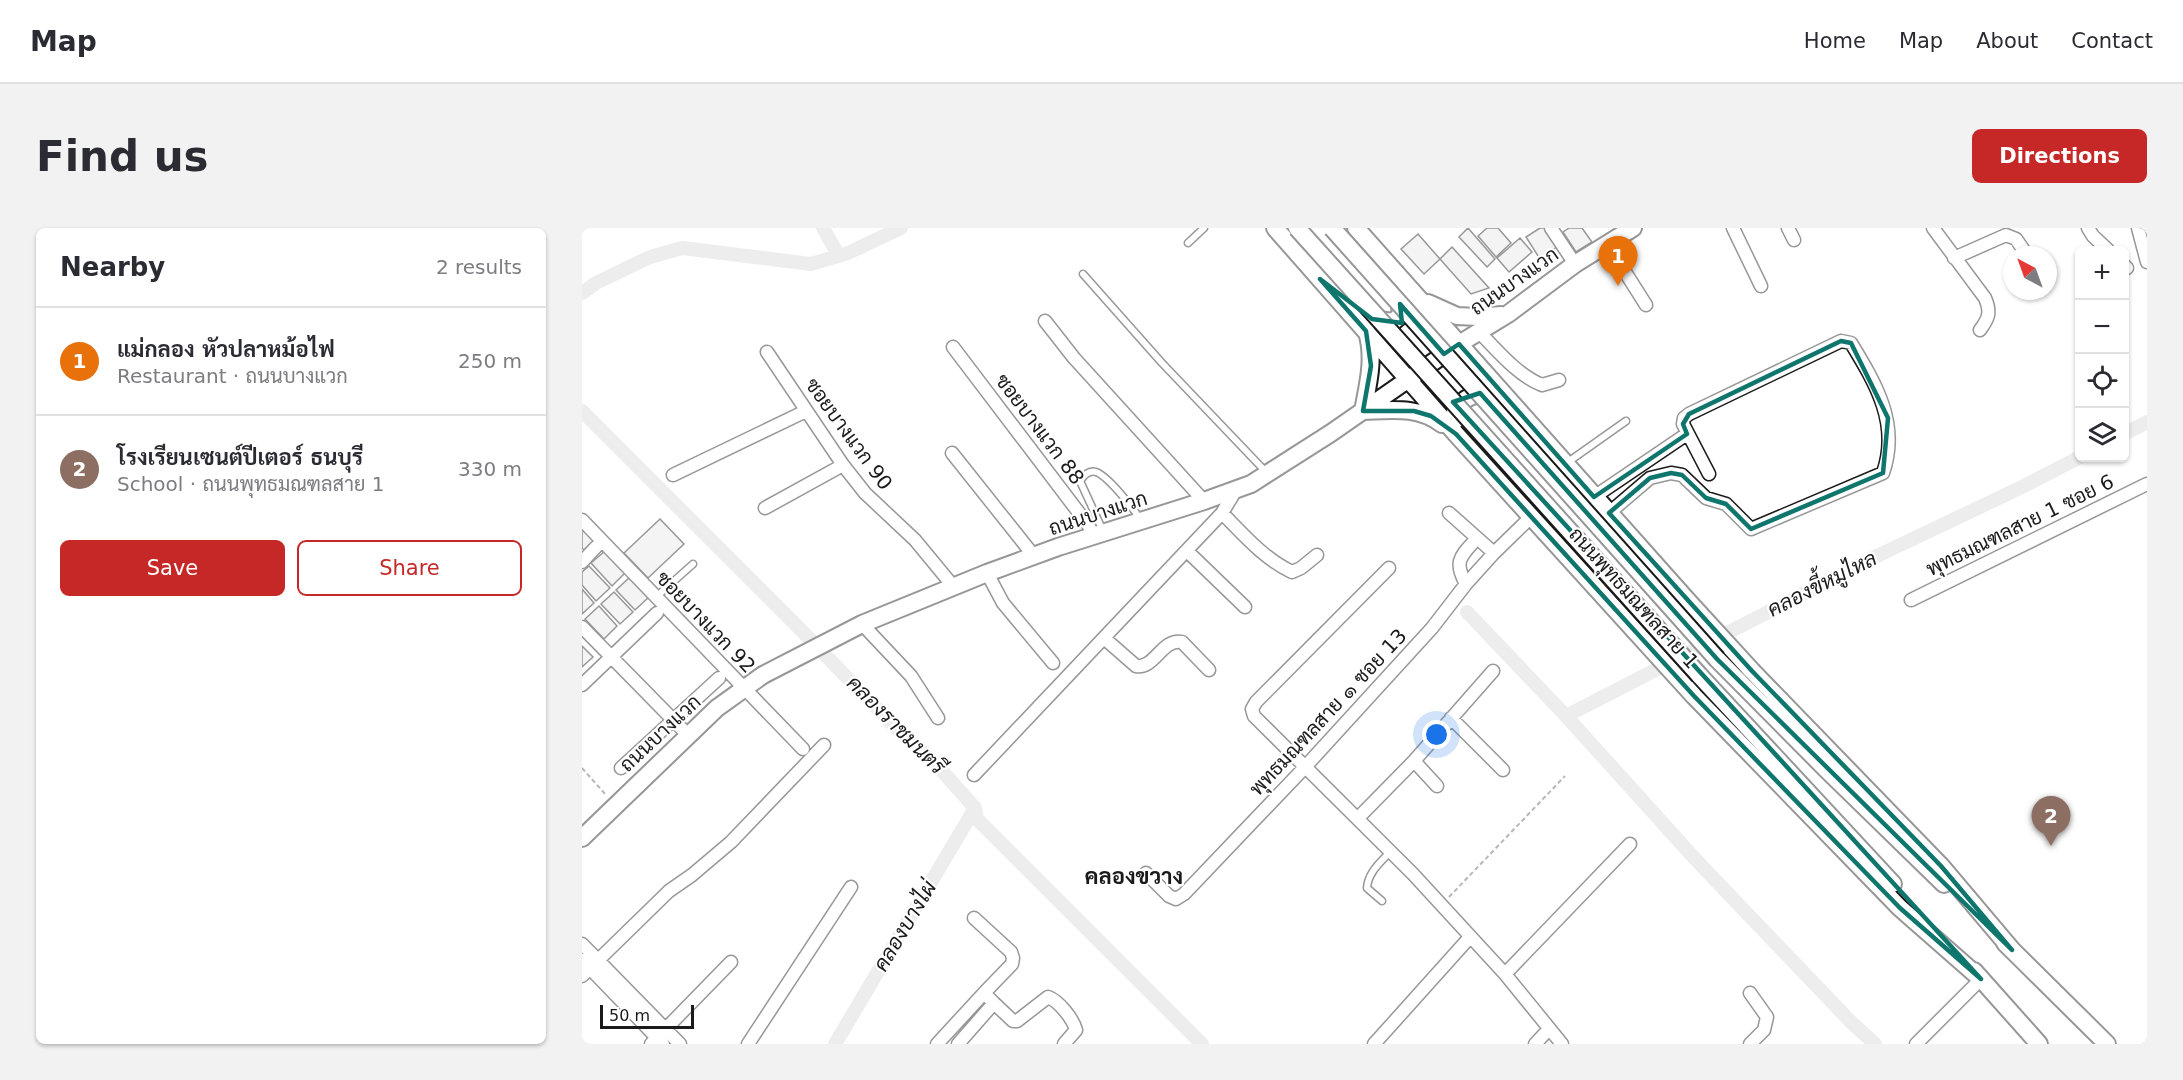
<!DOCTYPE html>
<meta charset="utf-8">
<style>
body{margin:0;font-family:"DejaVu Sans",Sarabun,sans-serif;background:#f2f2f3;color:#2b2b33}
.controls{position:absolute;right:18px;top:18px;display:grid;overflow:hidden;border-radius:9px;box-shadow:0 2px 4px #0004}
.controls button{width:54px;height:54px;display:grid;place-items:center;padding:0;border:0;border-bottom:2px solid #e1e1e2;background:#fff;color:#2b2b33;font:30px sans-serif}
.compass{position:absolute;left:1421px;top:18px;width:54px;height:54px;border-radius:50%;background:#fff;box-shadow:0 2px 4px #0004;rotate:319deg}
.scale{position:absolute;left:18px;bottom:15px;width:94px;box-sizing:border-box;padding-left:6px;border:3px solid #1a1a1a;border-top:0;font-size:16px;line-height:21px;white-space:nowrap;color:#1a1a1a;-webkit-text-stroke:4px #fff;paint-order:stroke}
.you{position:absolute;left:855px;top:507px;width:21px;height:21px;margin:-15px;border:4px solid #fff;border-radius:50%;background:#1a73e8;box-shadow:0 0 0 9px #1a73e833}
.badge{display:grid;place-items:center;width:39px;height:39px;border-radius:50%;background:#c62828;color:#fff;font-size:20px;font-weight:700}
.pin{position:absolute;translate:-50% -50px;filter:drop-shadow(0 2px 3px #0008)}
.pin::after{content:'';position:absolute;top:32px;width:21px;height:18px;background:inherit;clip-path:polygon(0 0,100% 0,50% 100%)}
.list{margin:0;padding:0;list-style:none}
h2{display:flex;justify-content:space-between;align-items:center;height:78px;margin:0;padding:0 24px;font-size:26px}
h2 small{font-size:20px;font-weight:400;color:#7c7c81}
.list li{display:grid;grid-template-columns:39px 1fr auto;gap:18px;align-items:center;box-sizing:border-box;height:108px;padding:0 24px;border-top:2px solid #e1e1e2}
.list b{display:block;font-size:22px;white-space:nowrap}
.list p{margin:0;font-size:20px;white-space:nowrap;color:#7c7c81}
.list em{font-size:20px;font-style:normal;color:#7c7c81}
.actions{display:flex;gap:12px;padding:18px 24px}
.actions a{flex:1;padding:14px 0;border:2px solid #c62828;border-radius:9px;text-align:center;font-size:21px;color:#c62828}
.actions .main{background:#c62828;color:#fff}
.icon{flex:none;width:33px;height:33px;fill:none;stroke:currentColor;stroke-width:2;stroke-linecap:round;stroke-linejoin:round}
.map{position:relative;flex:none;width:1565px;height:816px;overflow:hidden;border-radius:9px}
header{display:flex;align-items:center;gap:36px;box-sizing:border-box;height:84px;padding:0 30px;background:#fff;border-bottom:2px solid #e1e1e2}
header strong{font-size:28px}
nav{display:flex;gap:33px;margin-inline-start:auto;font-size:21px}
.intro{display:flex;align-items:center;justify-content:space-between;box-sizing:border-box;height:144px;padding:0 36px}
h1{margin:0;font-size:42px}
.button{padding:15px 27px;border-radius:9px;background:#c62828;color:#fff;font-size:21px;font-weight:700}
main{display:flex;gap:36px;padding:0 36px}
aside{flex:1;background:#fff;border-radius:9px;box-shadow:0 2px 4px #0004}
.map>svg:first-child{display:block}
.lines{fill:none;stroke-linecap:round;stroke-linejoin:round}
.canal{stroke:#d7d7d7;stroke-width:14}
.building{fill:#e6e6e6;stroke:#1a1a1a;stroke-width:1.5}
.service-casing{stroke:#1a1a1a;stroke-width:9}
.minor-casing{stroke:#1a1a1a;stroke-width:15}
.secondary-casing{stroke:#1a1a1a;stroke-width:20}
.path{stroke:#5f5f5f;stroke-width:2;stroke-dasharray:4.5 3;stroke-linecap:butt}
.service{stroke:#fff;stroke-width:6}
.minor{stroke:#fff;stroke-width:12}
.secondary{stroke:#fff;stroke-width:16}
.secondary-bridge-casing{stroke:#1a1a1a;stroke-width:20;stroke-linecap:butt}
.secondary-bridge{stroke:#fff;stroke-width:16}
.marked{fill:none;stroke:#0f766e;stroke-width:4.5;stroke-linejoin:round}
.labels{text-anchor:middle;stroke-width:4.5;stroke-linejoin:round;paint-order:stroke}
.street-label{font-size:20px;fill:#1a1a1a;stroke:#fff}
.water-label{font-size:21px;font-style:italic;fill:#1a1a1a;stroke:#fff}
.quarter-label{font-size:22px;font-weight:bold;fill:#1a1a1a;stroke:#fff}
</style>
<header>
<strong>Map</strong>
<nav><a>Home</a><a>Map</a><a>About</a><a>Contact</a></nav>
</header>
<div class="intro"><h1>Find us</h1><a class="button">Directions</a></div>
<main>
<aside>
<h2>Nearby<small>2 results</small></h2>
<ul class="list">
<li><span class="badge" style="background:#e8710a">1</span><div><b>แม่กลอง หัวปลาหม้อไฟ</b><p>Restaurant · ถนนบางแวก</p></div><em>250 m</em></li>
<li><span class="badge" style="background:#8d6e63">2</span><div><b>โรงเรียนเซนต์ปีเตอร์ ธนบุรี</b><p>School · ถนนพุทธมณฑลสาย 1</p></div><em>330 m</em></li>
</ul>
<div class="actions"><a class="main">Save</a><a>Share</a></div>
</aside>
<div class="map">
<svg width="1565" height="816" viewBox="0 0 1565 816">
<rect width="100%" height="100%" fill="#fff"/>
<g class="lines">
<path class="canal" d="M241 0 257 28
M0 65 14 55 68 29 100 20 229 36 266 25 319 0
M0 183 216 399 314 500 354 536 393 580 395 591 620 816
M1542 206 1565 194
M885 384 984 488 1115 633 1269 794 1293 816
M984 488 1297 327 1440 259 1498 229
M253 816 393 580"/>
</g>
<path class="building" d="M886 0 913 31 905 39 877 9Z
M905 0H916L929 15 914 29 896 8Z
M958 0H964L976 18 958 31 944 9Z
M987 0H1000L1010 14 994 24 981 4Z
M836 6 858 31 842 46 819 21Z
M938 10 950 24 927 44 915 30Z
M870 19 907 60 889 66 858 31Z
M78 291 102 316 66 350 42 325Z
M0 299 12 313 2 322 0 320Z
M23 323 43 345 30 358 9 335Z
M7 338 28 360 14 373 0 357V344Z
M48 349 67 369 53 382 34 362Z
M0 361 12 375 0 386Z
M32 364 51 384 38 396 19 376Z
M17 378 35 398 22 411 3 391Z
M0 418 11 429 0 439Z"/>
<g class="lines">
<defs>
<path id="service" d="M606 15 622 0
M501 46 580 135 685 245
M986 234 1044 193
M521 303 498 253C502 247 507 242 514 244 526 248 551 280 558 291
M74 369 111 336
M800 673 785 660C786 644 799 634 809 623"/>
<path id="minor" d="M969 0 993 36
M1151 0 1179 58
M1206 0 1212 12
M1351 0 1403 70C1409 84 1407 90 1398 102
M1506 0 1511 8 1526 22
M1556 0 1565 34
M1026 17 1064 77
M1372 30 1424 7 1434 11 1445 27
M1542 37 1545 40
M463 93 492 130 622 273
M897 104C915 122 935 147 960 157L977 152
M371 119 507 298 511 309
M185 124 261 237 283 265 333 312 371 358
M370 225 452 328
M91 247 224 183
M1012 269 1105 206
M183 280 261 237
M640 285C661 306 682 331 710 344L719 340 735 327
M867 285 912 325
M1027 285 1068 250 1089 245 1100 247 1124 270 1144 276 1169 301 1301 245C1318 196 1294 156 1269 115L1259 113 1107 186 1102 190 1101 196 1127 246
M0 292 221 521
M605 323 663 379
M0 334 14 319
M807 340 674 474 670 481 672 488 831 646 923 746 980 816
M405 345 421 375 471 435
M884 356C871 333 879 328 895 310
M1329 372 1565 256
M280 396 329 448 356 490
M0 399 106 507
M522 410 554 438C573 441 580 410 600 414L627 442
M0 457 75 385
M869 490 921 542
M832 533 855 558
M39 540 137 450
M392 547 640 285 654 262
M776 590 832 533 911 443
M564 645 587 668 594 671 602 666 724 538 850 400 884 356 912 325 949 289
M392 690 429 724 431 730 430 736 402 765 412 775
M0 716 98 816
M0 732 81 816
M923 746 1048 616
M0 748 87 663 110 647 149 614 242 517
M1168 765 1185 789 1182 802 1168 816
M69 816 149 734
M166 816 269 659
M355 816 402 765
M376 816 412 775 431 793H435L466 769C477 773 491 791 494 802L482 816
M792 816 888 709
M953 816 967 801
M1334 816 1399 751"/>
<path id="secondary" d="M693 0 874 206 1112 468 1318 680 1399 751
M774 0 1105 372 1170 443 1359 638 1430 722
M846 75 875 88 896 89 919 87
M789 91 811 94 819 87 817 68
M781 183C786 156 793 131 785 104
M782 183C810 182 836 178 860 196
M876 191 873 182C882 170 893 163 909 169
M1135 431 1244 541 1362 656
M1117 447 1311 656
M0 610 135 480 181 447 280 396 405 345 476 319 622 273 669 256 749 205 877 116 926 86 993 36 1051 0
M1423 715 1525 816
M1392 743 1457 816"/>
</defs>
<use href="#service" class="service-casing"/>
<use href="#minor" class="minor-casing"/>
<use href="#secondary" class="secondary-casing"/>
<path class="path" d="M0 540 24 567
M867 669 983 548"/>
<use href="#service" class="service"/>
<use href="#minor" class="minor"/>
<use href="#secondary" class="secondary"/>
<defs>
<path id="secondary-bridge" d="M715 0 1117 447
M750 0 1135 431"/>
</defs>
<use href="#secondary-bridge" class="secondary-bridge-casing"/>
<use href="#secondary-bridge" class="secondary-bridge"/>
</g>
<path d="M0 0H1565V816H0ZM738 51 790 91 820 95 818 76 862 126 877 116 1012 269 1105 206 1101 196 1107 186 1259 113 1269 115 1306 190 1301 245 1169 301 1144 276 1124 270 1100 247 1089 245 1068 250 1027 285 1170 443 1359 638 1430 722 1135 431 898 165 871 174 1399 751 1318 680 1112 468 874 206 849 188 832 183H781L789 138 784 103Z" fill="#fff" fill-opacity=".55" fill-rule="evenodd"/>
<path class="marked" d="M738 51 790 91 820 95 818 76 862 126 877 116 1012 269 1105 206 1101 196 1107 186 1259 113 1269 115 1306 190 1301 245 1169 301 1144 276 1124 270 1100 247 1089 245 1068 250 1027 285 1170 443 1359 638 1430 722 1135 431 898 165 871 174 1399 751 1318 680 1112 468 874 206 849 188 832 183H781L789 138 784 103Z"/>
<g class="labels">
<g class="street-label">
<text transform="translate(932 53) rotate(-35)" y="7">ถนนบางแวก</text>
<text transform="translate(458 201) rotate(53)" y="7">ซอยบางแวก 88</text>
<text transform="translate(267 206) rotate(54)" y="7">ซอยบางแวก 90</text>
<text transform="translate(516 285) rotate(-18)" y="7">ถนนบางแวก</text>
<text transform="translate(1438 297) rotate(-26)" y="7">พุทธมณฑลสาย 1 ซอย 6</text>
<text transform="translate(1052 370) rotate(48)" y="7">ถนนพุทธมณฑลสาย 1</text>
<text transform="translate(124 394) rotate(46)" y="7">ซอยบางแวก 92</text>
<text transform="translate(746 484) rotate(-47)" y="7">พุทธมณฑลสาย ๑ ซอย 13</text>
<text transform="translate(78 505) rotate(-43)" y="7">ถนนบางแวก</text>
</g>
<g class="water-label">
<text transform="translate(1240 356) rotate(-27)" y="7">คลองขี้หมูไหล</text>
<text transform="translate(314 497) rotate(45)" y="7">คลองราชมนตรี</text>
<text transform="translate(323 698) rotate(-59)" y="7">คลองบางไผ่</text>
</g>
<g class="quarter-label">
<text x="552" y="656">คลองขวาง</text>
</g>
</g>
</svg>
<div class="controls">
<button>+</button>
<button>−</button>
<button><svg class="icon" aria-label="locate" viewBox="0 0 24 24"><circle cx="12" cy="12" r="6"/><path d="M12 2v4M12 18v4M2 12h4M18 12h4"/></svg></button>
<button><svg class="icon" aria-label="layers" viewBox="0 0 24 24"><path d="M12 4l9 5-9 5-9-5zM3 14l9 5 9-5"/></svg></button>
</div>
<svg class="compass" viewBox="-18 -18 36 36"><path d="M0-13l5 13h-10z" fill="#e53935"/><path d="M0 13l5-13h-10z" fill="#7c7c81"/></svg>
<div class="scale">50 m</div>
<div class="you"></div>
<div class="pin badge" style="left:1036px;top:58px;background:#e8710a">1</div>
<div class="pin badge" style="left:1469px;top:618px;background:#8d6e63">2</div>
</div>
</main>
